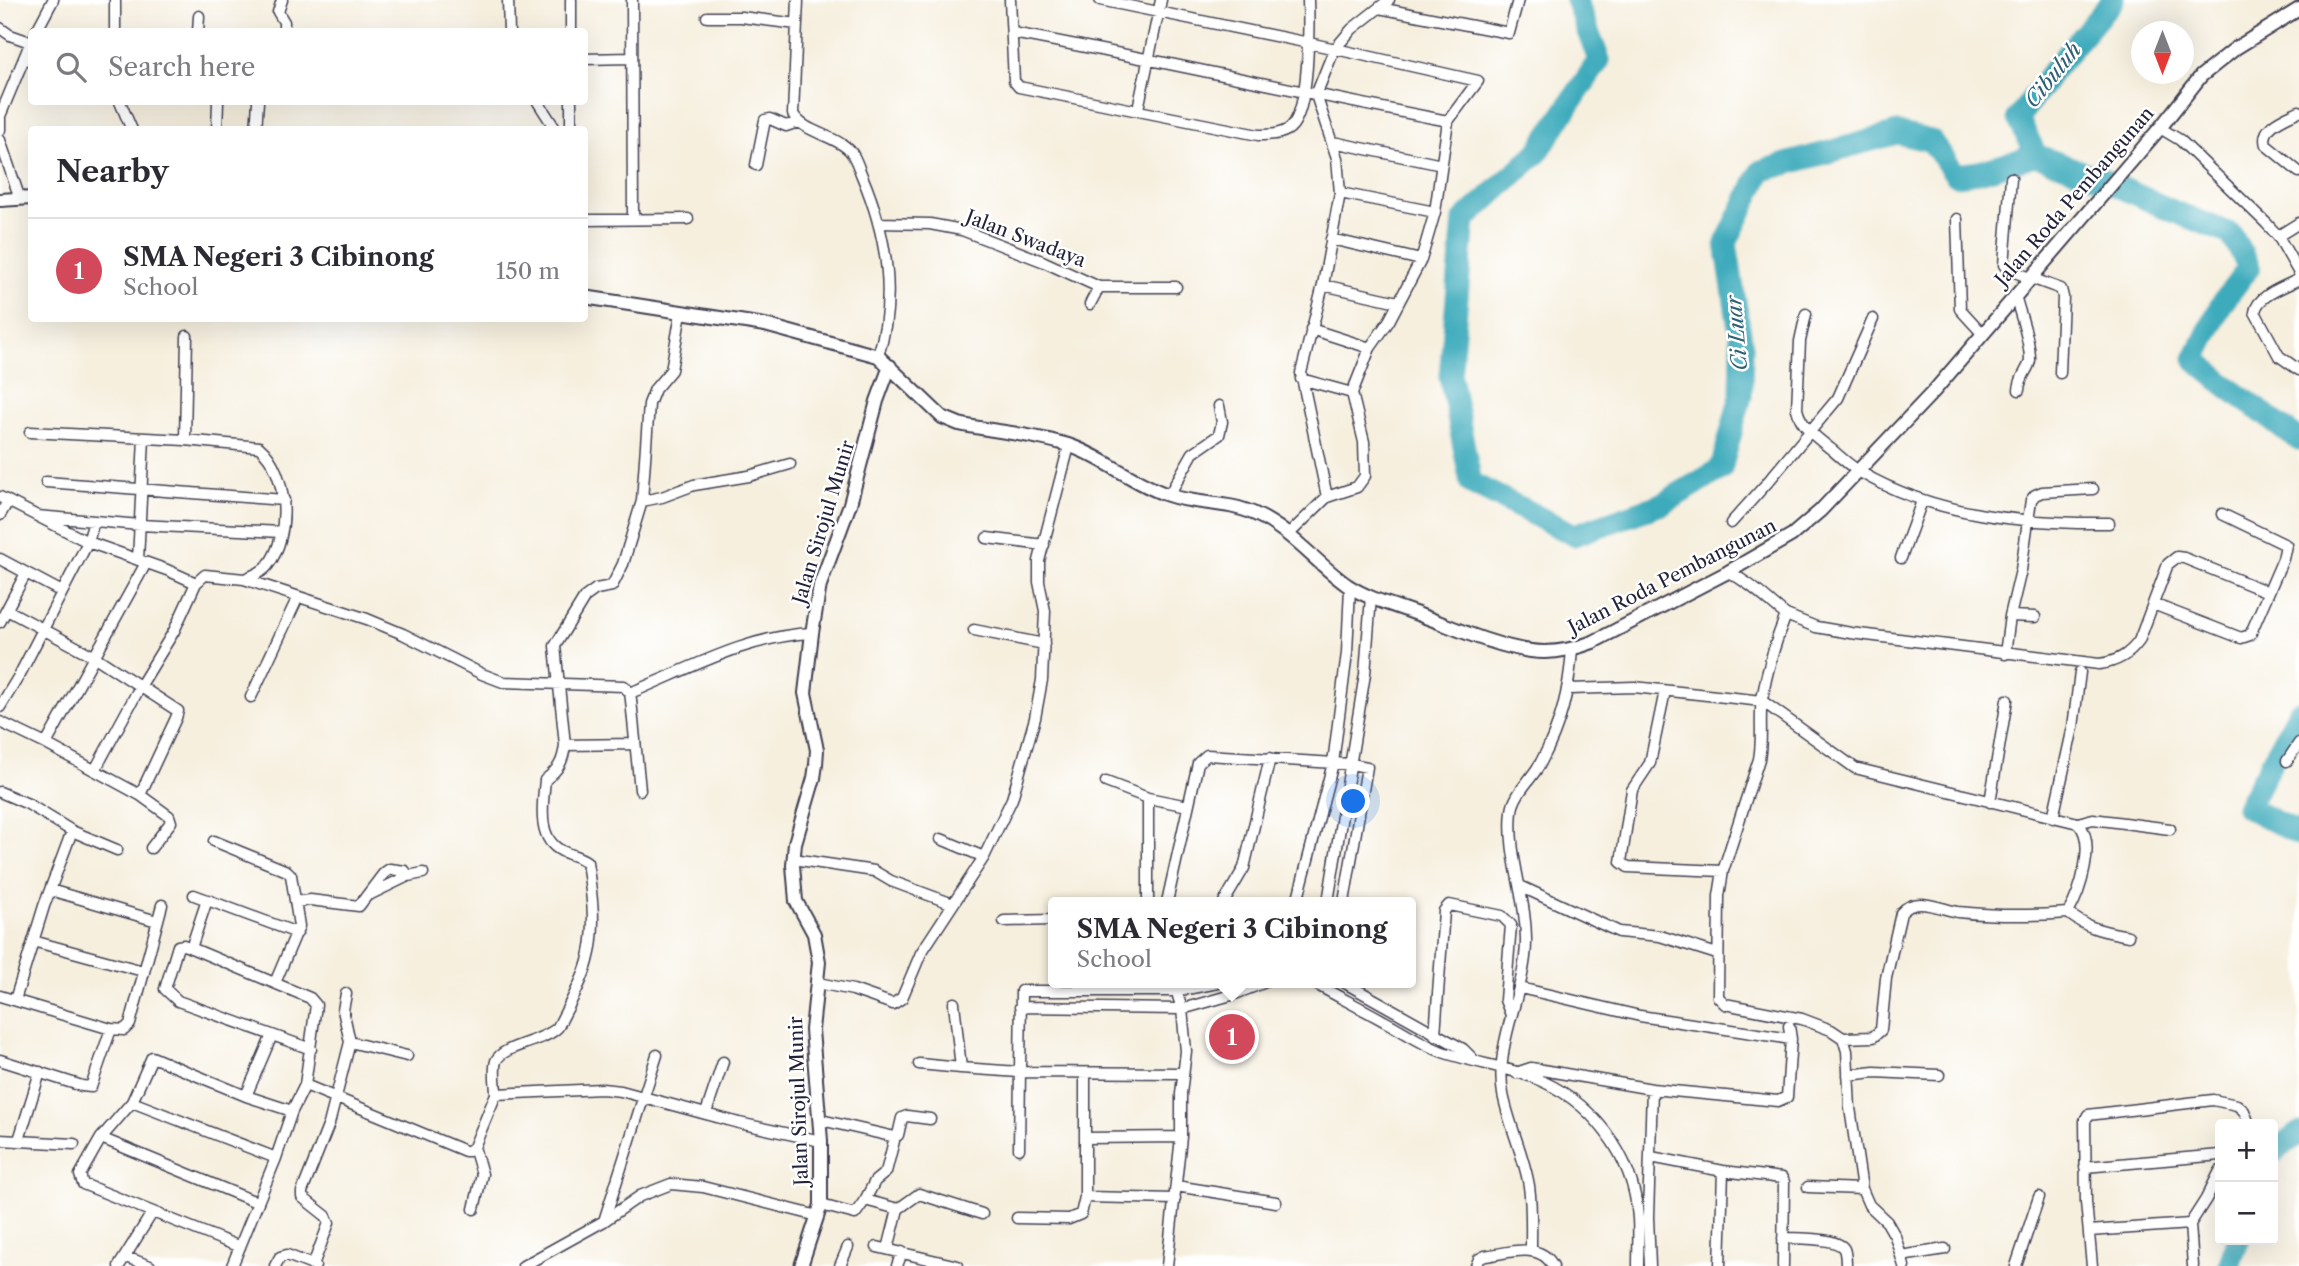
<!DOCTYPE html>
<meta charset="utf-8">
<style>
body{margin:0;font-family:"Libre Caslon Text",serif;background:#f7f7f7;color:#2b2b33}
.controls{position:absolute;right:21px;bottom:21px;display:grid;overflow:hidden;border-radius:7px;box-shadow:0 7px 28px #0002}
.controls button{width:63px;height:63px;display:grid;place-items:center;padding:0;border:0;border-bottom:2px solid #e1e1e2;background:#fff;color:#2b2b33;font:35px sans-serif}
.compass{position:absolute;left:2131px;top:21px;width:63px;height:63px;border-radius:50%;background:#fff;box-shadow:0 7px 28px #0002;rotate:180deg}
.you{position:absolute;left:1354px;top:802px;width:24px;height:24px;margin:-18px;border:5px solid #fff;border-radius:50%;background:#1a73e8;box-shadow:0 0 0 10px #1a73e833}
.badge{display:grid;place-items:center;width:46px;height:46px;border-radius:50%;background:#d1495b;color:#fff;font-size:23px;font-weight:700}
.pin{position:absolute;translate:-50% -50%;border:4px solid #fff;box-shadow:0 2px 7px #0006}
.popup{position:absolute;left:1048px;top:897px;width:368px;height:91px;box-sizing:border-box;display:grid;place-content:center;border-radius:7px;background:#fff;filter:drop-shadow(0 2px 5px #0005);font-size:23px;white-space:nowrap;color:#7c7c81}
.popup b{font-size:26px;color:#2b2b33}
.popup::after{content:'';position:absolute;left:50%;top:100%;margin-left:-14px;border:14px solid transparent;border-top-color:#fff}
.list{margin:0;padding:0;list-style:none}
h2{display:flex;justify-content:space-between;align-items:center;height:91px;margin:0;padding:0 28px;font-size:30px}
h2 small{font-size:23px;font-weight:400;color:#7c7c81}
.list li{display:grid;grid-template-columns:46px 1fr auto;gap:21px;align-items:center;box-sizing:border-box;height:105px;padding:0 28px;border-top:2px solid #e1e1e2}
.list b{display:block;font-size:26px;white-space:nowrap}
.list p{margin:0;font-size:23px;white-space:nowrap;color:#7c7c81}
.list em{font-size:23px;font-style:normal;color:#7c7c81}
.icon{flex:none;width:38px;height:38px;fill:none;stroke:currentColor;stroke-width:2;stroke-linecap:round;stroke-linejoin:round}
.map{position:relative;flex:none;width:2299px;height:1266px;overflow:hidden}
.search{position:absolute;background:#fff;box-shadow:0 7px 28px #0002;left:28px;top:28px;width:560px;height:77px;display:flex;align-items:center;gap:18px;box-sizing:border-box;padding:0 24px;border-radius:7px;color:#7c7c81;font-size:26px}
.panel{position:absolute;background:#fff;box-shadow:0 7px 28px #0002;left:28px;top:126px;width:560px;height:196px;border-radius:7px}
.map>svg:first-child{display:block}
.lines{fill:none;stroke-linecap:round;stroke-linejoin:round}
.river{stroke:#3dabbc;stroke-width:23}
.minor-casing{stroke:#424153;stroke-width:13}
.tertiary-casing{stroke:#424153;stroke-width:16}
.minor{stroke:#fff;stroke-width:10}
.tertiary{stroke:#fff;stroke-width:12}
.labels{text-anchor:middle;stroke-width:5;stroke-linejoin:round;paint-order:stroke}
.street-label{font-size:19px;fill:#22223b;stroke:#fff}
.water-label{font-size:21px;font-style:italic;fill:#2e6075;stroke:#fff}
</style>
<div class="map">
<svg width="2299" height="1266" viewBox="0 0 2299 1266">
<rect width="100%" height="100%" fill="#fff"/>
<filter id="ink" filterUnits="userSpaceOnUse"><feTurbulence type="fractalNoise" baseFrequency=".0143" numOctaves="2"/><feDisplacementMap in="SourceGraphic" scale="14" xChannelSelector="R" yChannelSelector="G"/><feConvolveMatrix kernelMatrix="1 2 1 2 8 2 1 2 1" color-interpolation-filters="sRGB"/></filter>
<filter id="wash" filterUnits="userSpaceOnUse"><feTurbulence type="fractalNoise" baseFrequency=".00686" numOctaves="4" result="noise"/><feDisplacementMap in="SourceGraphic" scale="28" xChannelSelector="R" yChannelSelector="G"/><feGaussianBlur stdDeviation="1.57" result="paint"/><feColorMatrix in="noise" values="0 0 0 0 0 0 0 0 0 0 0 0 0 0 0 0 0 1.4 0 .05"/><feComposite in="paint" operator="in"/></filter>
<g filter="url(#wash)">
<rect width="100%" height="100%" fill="#f6efde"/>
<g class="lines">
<path class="river" d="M1576 0 1599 60 1538 152 1464 220 1450 376 1471 483 1574 535 1662 504 1721 469 1741 396 1742 347 1726 243 1761 171 1897 133 1931 141 1956 175 1979 172 2036 155 2099 178 2175 212 2231 234 2249 267 2221 305 2195 359 2224 384 2299 440
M2036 155 2018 118 2055 68 2113 0
M2299 712 2247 807 2299 834
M2273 1153 2299 1133
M2229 1266 2238 1240"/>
</g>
</g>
<g filter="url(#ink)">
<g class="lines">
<defs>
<path id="minor" d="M282 0 278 12 284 22V32
M508 0 509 32
M632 0 633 218
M798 0 793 114C803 132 831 134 847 148 855 154 858 167 862 176 886 233 897 296 878 356
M1010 0 1014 81 1019 87 1258 135C1269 135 1281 135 1290 128 1310 111 1309 26 1308 0
M1100 0 1309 43 1478 81 1448 121 1435 212 1421 260 1389 321 1370 348 1352 393 1364 442 1365 476 1357 487 1327 497
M1379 8 1509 33 1518 0
M707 17H741L797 24
M0 28 10 35 30 42
M36 32 53 0
M115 32V0
M198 32 199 16
M571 32V0
M1013 33C1159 60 1303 93 1448 121
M584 59 631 58
M120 102 132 130
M538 102 556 130
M571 102V130
M1138 109 1161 0
M2299 111C2285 118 2260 126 2266 145L2299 172
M2160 128 2180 140 2266 223 2278 236 2299 273
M0 130V116L32 39
M217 130 218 102
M256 130 258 102
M0 140 20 199
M1333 142 1442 165
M756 165 765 120 770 119 786 126 798 122
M2011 178 2004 265 2009 270 2061 289 2063 297 2060 373
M1340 193 1435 212
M1957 219 1960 309 1982 333
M584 220 688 219
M878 223 930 224 962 230 1042 261 1099 287 1090 304
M2278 236 2299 223
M1331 239 1421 260
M2299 279C2285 287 2257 295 2255 312L2279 356 2299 370
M1323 285 1398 302
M1099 287H1176
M2015 295C2020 315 2030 339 2030 360 2029 370 2020 375 2019 390
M1806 314 1800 341 1797 409C1801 427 1817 438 1831 449 1840 457 1850 466 1860 472 1935 516 2025 524 2109 523
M1311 329 1370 348
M1301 379 1352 393
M30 432 185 440 259 447C289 472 291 536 268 565 262 573 252 576 244 579
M185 440 187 336
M46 482 284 500
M1169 495 1193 453 1219 435 1222 422 1219 406
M0 497 88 542 167 570 196 583
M642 501 662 497 694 485 749 476 790 464
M0 515 8 501
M37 516 140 525 281 532
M1731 523 1767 483 1838 398 1873 319
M1288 535 1327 497 1301 373 1323 285 1340 193 1337 158 1316 95 1334 50 1352 29 1389 0
M987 538 1044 545
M1901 558 1922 501
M0 559 62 592
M138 560 144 438
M1728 572C1753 584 1765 599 1786 615 1775 642 1767 671 1762 699 1759 719 1763 739 1759 759L1723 871 1719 896 1718 997 1725 1004 1802 1019 1831 1030 1843 1038 1847 1051 1850 1108 1862 1189 1869 1205 1887 1222 1895 1236 1904 1266
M2153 604 2241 638 2250 635 2283 559 2286 545 2222 514
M7 610 95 657 178 711 176 718 140 795
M1786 615 1816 627 1851 633 2099 664C2117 662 2129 655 2139 641L2168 564 2177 557 2184 558 2268 592
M2010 616 2021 570 2031 500 2035 495 2042 492 2093 489
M0 622 26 573
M974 630 1044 644
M2005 654 2010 616 2035 617
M1569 689 1634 687 1762 701 1855 768 2078 823C2097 842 2080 893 2068 913
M1665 691 1650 763 1632 790 1621 862 1628 867 1723 871
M630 693C689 669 747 636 812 633
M251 697 298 597
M0 707 20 674 88 542 94 521
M0 722 46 744 140 795 169 816 171 822 151 848
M46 744 146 563
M565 745 635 744
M2287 761 2299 743
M95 770 141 685 174 631 196 583 205 575 244 579 367 619 403 634 482 674 503 682 624 686 630 693 631 700 640 790
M1106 782 1148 798V902
M0 792 28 804 72 831 117 850
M1148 798 1188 806
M1990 802 2007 700
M2053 818 2073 727 2080 672
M2078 823 2093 819 2170 829
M941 839 984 857
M214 841 287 871 291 875 299 926 275 983
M793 859 874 871 891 881 953 904
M1520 886 1619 932 1660 936 1717 954
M50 890 157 921
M371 894 408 876 423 873
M194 895 297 933
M296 902 310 900 359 906 384 873 390 869 405 871 408 876
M1167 902 1198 763 1207 755 1351 764 1367 767 1344 902
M1224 902 1244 868 1270 758
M1297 902 1333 763 1347 653 1350 587
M1328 902 1365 674 1371 597
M1004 921 1054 920
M33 941 143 971
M191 948 207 900
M818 983 853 990 893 1004 902 998 921 953 984 857 1012 799 1035 718 1042 680 1045 611 1039 582V561L1069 446
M1314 983C1337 996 1361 1008 1384 1021 1403 1031 1420 1043 1440 1051 1470 1062 1502 1066 1532 1077 1591 1099 1634 1155 1638 1218 1639 1234 1638 1250 1638 1266
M1345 983 1463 1049 1473 1059
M1520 988 1640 1016 1791 1039
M0 996 111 1029 124 1030 130 1024 162 905
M15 1000 44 906 72 831
M954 1003 961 1068 1019 1072 1183 1073
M1020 1007 1182 1009 1235 994 1263 983
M1435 1035 1444 911 1449 905 1502 916 1511 925 1505 1000 1511 1015
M1843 1038 1873 1037 1881 1030 1886 978 1901 913C1906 907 1912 904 1920 904 1933 904 1946 910 1958 912 1995 916 2031 916 2068 913 2088 929 2103 931 2128 936
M350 1042 407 1056
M0 1060 82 1086 91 1087 111 1029
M919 1064 961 1068
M1516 1073 1531 1068 1652 1089 1778 1101 1787 1097 1791 1039 1789 1026
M1848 1075 1874 1072 1939 1075
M305 1085 465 1151H469L474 1147 496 1094 602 1089 621 1091 739 1123 821 1141
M496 1094C496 1084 493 1070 496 1061 502 1045 545 1042 558 1027 568 1006 582 984 588 961 597 929 592 895 587 862 579 856 570 855 562 851 536 839 543 802 545 780 559 769 563 762 565 745L555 646 585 597 596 589 612 586 623 564 642 501 649 404 655 389 671 370 681 313
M246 1096 272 1035
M132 1102 276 1158
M706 1113 723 1062
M821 1120 895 1137 898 1135 902 1118 907 1116 930 1119
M101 1138 132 1102 152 1057 246 1096 292 1111
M1085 1138 1181 1137
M0 1140 74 1144
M19 1140 40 1072
M474 1147 482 1174 474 1209
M1019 1149 1021 991H1176L1218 983
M1651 1157 1723 1171 1782 1178 1784 1182 1783 1266
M2085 1167 2220 1155
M1176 1186 1276 1202
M1808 1187 1862 1189
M1085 1197 1175 1199
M865 1200 875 1181 886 1172 895 1137
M821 1205 855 1214 865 1200 898 1209 919 1194 982 1214
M1017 1218 1069 1219 1081 1214 1085 1197V1073
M604 1221 657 1055
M2089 1231 2190 1224
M1783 1238C1797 1239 1837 1237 1844 1249 1846 1254 1846 1261 1846 1266
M240 1247 83 1184 80 1175 101 1138 256 1202
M877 1247 958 1266
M888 1249 898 1209
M1531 1250C1531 1229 1532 1207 1529 1186 1524 1155 1509 1125 1503 1094 1494 1042 1525 994 1526 943 1527 898 1507 856 1512 811 1514 793 1533 778 1541 762 1561 725 1569 691 1572 650
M1901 1256 1945 1249
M126 1257 150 1266
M313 1265 329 1223 326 1216 302 1197V1192L329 1124 350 1042 343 1010 346 994
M119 1266 152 1213
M232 1266 276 1158 292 1111 305 1085 316 1005 310 998 184 945 178 946 165 989 178 1001 311 1049
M275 1266 280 1257 287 1255 315 1266
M523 1266 604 1221 640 1196 671 1184 703 1187 818 1216
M840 1266 848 1247
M897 1266 902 1252
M1167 1266 1181 1137V1094L1186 1051 1182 1009 1174 983
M1476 1266 1479 1259 1485 1256C1508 1253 1540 1241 1553 1266
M1650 1266 1648 1217 1652 1089
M1720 1266 1723 1171
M2016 1266 2039 1197
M2092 1266 2086 1202 2085 1121 2088 1115 2213 1100 2237 1105 2244 1111 2249 1124
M2193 1266 2190 1224 2206 1199 2220 1171"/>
<path id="tertiary" d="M0 200 32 198
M584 297 765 325 878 356 942 417 959 424C995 432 1033 434 1068 445 1104 457 1132 483 1168 495 1196 505 1228 501 1255 514 1291 530 1316 563 1347 585 1368 599 1396 606 1420 615 1455 628 1494 646 1531 651 1553 654 1572 650 1593 642L1728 572 1792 535 1820 511 1934 391 2160 128 2201 76 2236 48 2299 9
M801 1266 821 1205V1141L812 1030 819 962 814 934 796 901 793 865 795 843 814 778 816 764 817 750 805 693 812 633 820 585 850 504 877 401 890 366"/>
</defs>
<use href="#minor" class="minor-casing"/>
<use href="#tertiary" class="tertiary-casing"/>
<use href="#minor" class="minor"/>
<use href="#tertiary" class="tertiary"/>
</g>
</g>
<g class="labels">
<g class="street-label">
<text transform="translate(2074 196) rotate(-49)" y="7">Jalan Roda Pembangunan</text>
<text transform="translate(1026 238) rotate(21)" y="7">Jalan Swadaya</text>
<text transform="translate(823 522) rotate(-73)" y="7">Jalan Sirojul Munir</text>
<text transform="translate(1672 576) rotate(-27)" y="7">Jalan Roda Pembangunan</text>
<text transform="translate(798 1101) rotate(-92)" y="7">Jalan Sirojul Munir</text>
</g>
<g class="water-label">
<text transform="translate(2053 75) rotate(-51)" y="7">Cibuluh</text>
<text transform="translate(1737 333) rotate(-95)" y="7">Ci Luar</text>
</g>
</g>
</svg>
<div class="controls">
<button>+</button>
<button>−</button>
</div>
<svg class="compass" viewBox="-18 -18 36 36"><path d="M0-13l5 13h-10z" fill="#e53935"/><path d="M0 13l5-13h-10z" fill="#7c7c81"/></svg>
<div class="you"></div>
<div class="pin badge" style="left:1232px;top:1037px">1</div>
<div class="popup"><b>SMA Negeri 3 Cibinong</b>School</div>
<div class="search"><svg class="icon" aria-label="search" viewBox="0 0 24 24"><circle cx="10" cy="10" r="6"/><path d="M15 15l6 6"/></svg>Search here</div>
<section class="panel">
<h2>Nearby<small></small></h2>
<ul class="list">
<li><span class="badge">1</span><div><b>SMA Negeri 3 Cibinong</b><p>School</p></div><em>150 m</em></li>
</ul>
</section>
</div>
